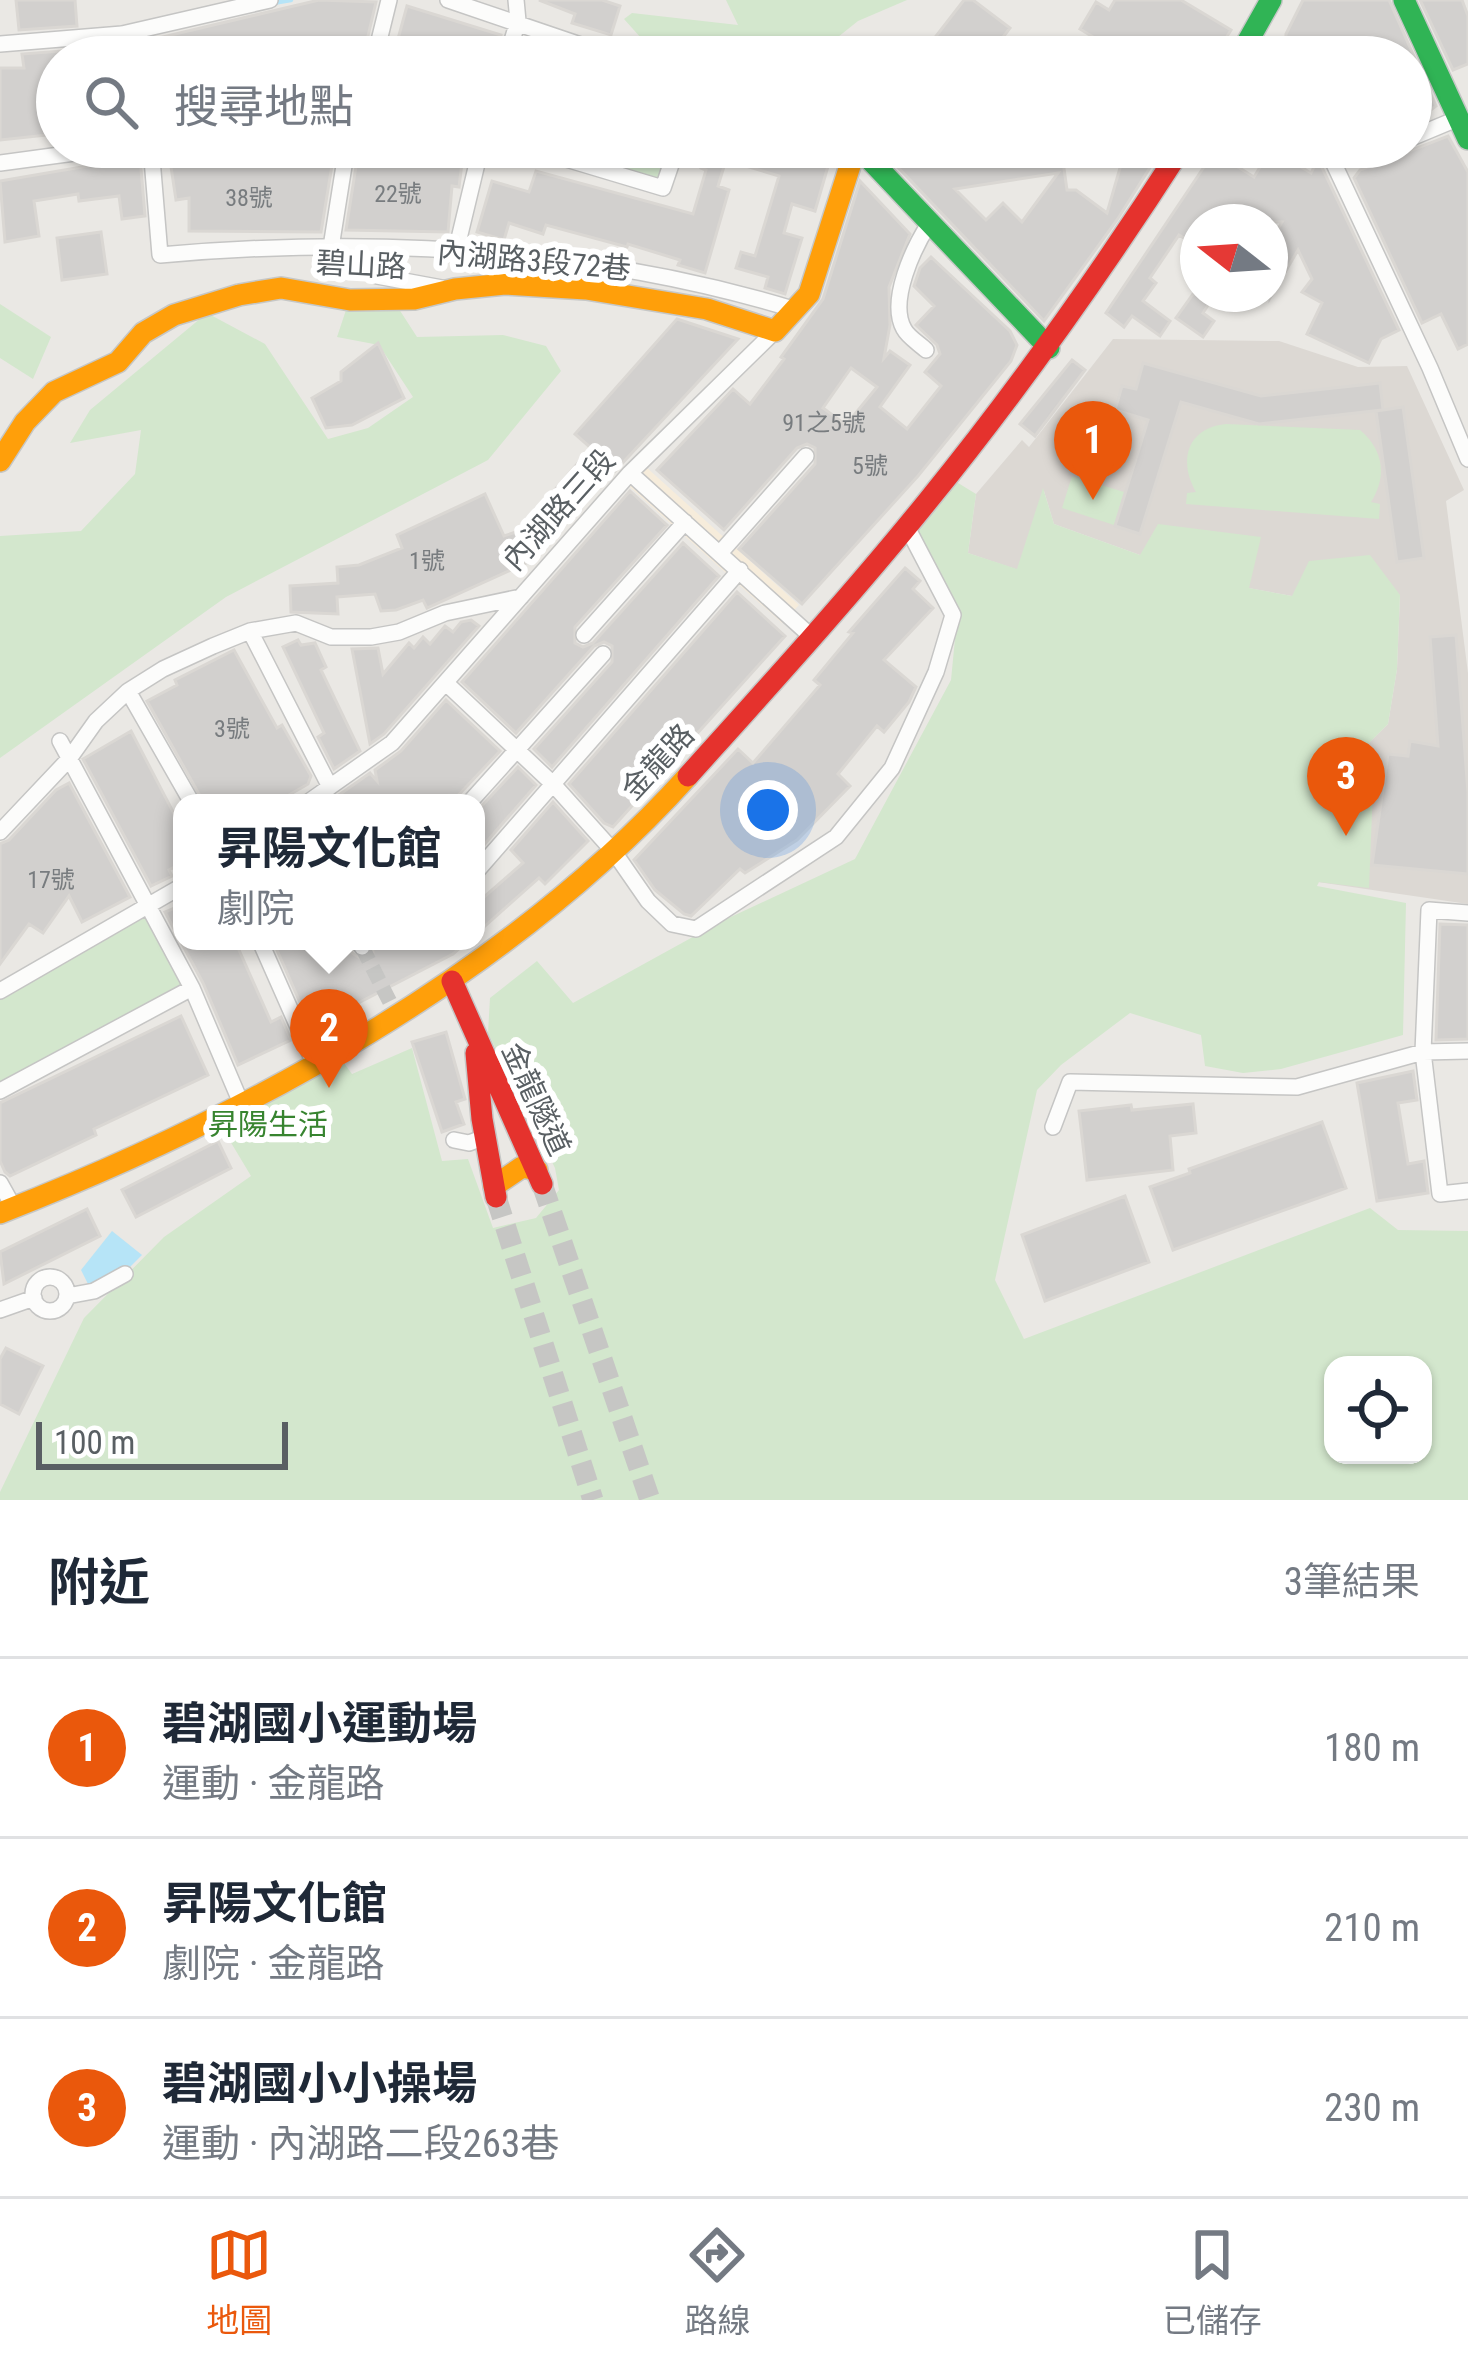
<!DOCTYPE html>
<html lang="zh-TW">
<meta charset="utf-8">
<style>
body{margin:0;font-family:"Roboto Condensed","Noto Sans TC",sans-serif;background:#f2f2f3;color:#1f2937}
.controls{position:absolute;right:36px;bottom:36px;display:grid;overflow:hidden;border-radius:24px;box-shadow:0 3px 9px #0004}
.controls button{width:108px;height:108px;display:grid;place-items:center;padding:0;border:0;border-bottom:3px solid #e0e1e3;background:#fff;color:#1f2937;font:60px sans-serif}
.compass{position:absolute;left:1180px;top:204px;width:108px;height:108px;border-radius:50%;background:#fff;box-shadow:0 3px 9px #0004;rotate:287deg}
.scale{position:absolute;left:36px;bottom:30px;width:252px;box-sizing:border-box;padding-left:12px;border:6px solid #595f63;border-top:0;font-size:33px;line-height:42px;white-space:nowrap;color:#595f63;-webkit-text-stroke:9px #fff;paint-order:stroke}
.you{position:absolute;left:768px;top:810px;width:42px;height:42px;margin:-30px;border:9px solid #fff;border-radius:50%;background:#1a73e8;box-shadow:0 0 0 18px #1a73e833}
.badge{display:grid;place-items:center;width:78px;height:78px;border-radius:50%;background:#ea580c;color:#fff;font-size:39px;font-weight:700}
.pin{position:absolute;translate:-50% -99px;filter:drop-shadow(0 3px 6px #0008)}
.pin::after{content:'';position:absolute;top:63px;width:42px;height:36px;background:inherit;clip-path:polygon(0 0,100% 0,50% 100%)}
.popup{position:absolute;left:173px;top:794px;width:312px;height:156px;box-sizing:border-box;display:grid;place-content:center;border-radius:24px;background:#fff;filter:drop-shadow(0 3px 9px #0005);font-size:39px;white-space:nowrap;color:#747a83}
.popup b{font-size:45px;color:#1f2937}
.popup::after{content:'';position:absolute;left:50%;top:100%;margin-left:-24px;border:24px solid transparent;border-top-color:#fff}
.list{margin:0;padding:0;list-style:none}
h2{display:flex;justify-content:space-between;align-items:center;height:156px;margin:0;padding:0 48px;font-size:51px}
h2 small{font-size:39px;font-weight:400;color:#747a83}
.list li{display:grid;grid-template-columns:78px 1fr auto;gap:36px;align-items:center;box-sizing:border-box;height:180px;padding:0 48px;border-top:3px solid #e0e1e3}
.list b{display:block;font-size:45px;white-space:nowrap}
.list p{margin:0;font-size:39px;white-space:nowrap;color:#747a83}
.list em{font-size:39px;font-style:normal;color:#747a83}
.icon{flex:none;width:66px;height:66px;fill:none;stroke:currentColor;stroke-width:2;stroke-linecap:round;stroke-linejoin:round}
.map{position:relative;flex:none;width:1468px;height:1500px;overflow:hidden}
.search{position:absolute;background:#fff;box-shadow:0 3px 9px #0004;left:36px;right:36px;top:36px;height:132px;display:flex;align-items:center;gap:30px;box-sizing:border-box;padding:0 42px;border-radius:66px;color:#747a83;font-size:45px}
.sheet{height:696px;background:#fff}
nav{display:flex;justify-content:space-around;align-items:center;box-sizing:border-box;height:168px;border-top:3px solid #e0e1e3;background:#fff;font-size:33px;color:#747a83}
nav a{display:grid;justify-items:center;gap:6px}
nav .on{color:#ea580c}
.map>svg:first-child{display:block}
.commercial{fill:#f6ecdb}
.education{fill:#dcd8d3}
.green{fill:#d3e7cd;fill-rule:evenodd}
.water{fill:#b6e4f7}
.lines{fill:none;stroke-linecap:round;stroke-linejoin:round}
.stream{stroke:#b6e4f7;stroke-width:4.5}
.building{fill:#d2d0ce;stroke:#dad7d3;stroke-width:3;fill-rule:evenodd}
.street-tunnel{stroke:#c6c6c4;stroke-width:15;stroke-dasharray:15 8;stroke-linecap:butt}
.secondary-tunnel{stroke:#c6c6c4;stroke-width:21;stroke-dasharray:21 10;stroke-linecap:butt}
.street-casing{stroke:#c5c5c4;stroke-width:18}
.fast-casing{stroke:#c6c7c6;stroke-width:24}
.slow-casing{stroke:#c6c7c6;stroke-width:24}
.jam-casing{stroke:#c6c7c6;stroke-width:24}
.street{stroke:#fcfcfb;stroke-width:15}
.fast{stroke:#30b455;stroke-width:21}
.slow{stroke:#ff9f0a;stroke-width:21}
.jam{stroke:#e5322d;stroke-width:21}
.labels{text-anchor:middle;stroke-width:12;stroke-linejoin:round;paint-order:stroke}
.number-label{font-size:24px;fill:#787c7f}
.street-label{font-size:30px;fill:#595f63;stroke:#fff}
.park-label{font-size:30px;fill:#37842f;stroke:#fff}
</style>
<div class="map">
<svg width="1468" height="1500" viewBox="0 0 1468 1500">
<rect width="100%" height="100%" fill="#eae8e4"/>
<path class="commercial" d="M646 467 799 605 782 623 629 486Z"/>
<path class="education" d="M1113 339 1279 341 1358 367 1407 366 1464 490 1446 501 1468 673V904L1318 882 1322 789 1388 724 1397 669 1400 596H1292L1248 588 1260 537 1140 555 1054 524 1044 491 1018 570 968 553 976 494 1022 440 1029 447Z"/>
<path class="green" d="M726 0H907L858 21 813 57H720L641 38 624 19 632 13 738 25Z
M541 147H672L661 181Z
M0 304 51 337 33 379 0 358Z
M348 304 397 306 417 337 503 335 546 346 561 371 488 460 226 597 0 758V536L81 531 135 474 141 430 70 443 90 410 207 313 265 344 328 439 368 428 413 397 379 345 337 337Z
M1226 424 1360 430C1384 450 1387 477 1371 502L1380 504 1379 519 1186 504 1187 493 1196 492C1178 461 1187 428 1226 424Z
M1072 476 1124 492 1114 525 1062 508Z
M950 478 976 494 968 553 1017 569 1043 488 1054 524 1140 555 1158 524 1261 537 1249 588 1292 596 1309 561 1370 555 1400 595 1397 669 1388 724 1324 788 1373 787 1369 888 1319 882 1317 886 1406 903 1403 1035 1281 1069 1243 1073 1205 1066 1201 1035 1130 1013 1061 1065 1037 1090 995 1280 1024 1339 1370 1208 1398 1230 1468 1231V1500H0V1492L84 1318 164 1237 251 1176 215 1116 336 1052 352 1074 412 1048 442 1161 468 1159 493 1228 536 1218 559 1190 555 1168 488 1033 490 998 537 961 573 1003 720 922 855 859 951 680 958 608 907 527ZM1333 1365H1423V1455H1333Z
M149 907 192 988 0 1091V991Z"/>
<path class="water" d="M112 1231 142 1255 127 1270 90 1288 81 1270Z"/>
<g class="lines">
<path class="stream" d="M273 3 291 0
M619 51 640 57"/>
</g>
<path class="building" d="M16 0H75L77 26 19 30Z
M319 0 376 2 363 57H140L137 43Z
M539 0H602L620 6 611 35 572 23 575 14Z
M964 0H973L1010 28 988 57H955L933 40Z
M1115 0H1181L1231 30 1214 57H1161L1131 39 1121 54 1080 29 1096 2 1109 10Z
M1303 0H1389L1436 106 1411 125V57H1285L1286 34Z
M1420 0H1462L1468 16V64L1453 70Z
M407 6 501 35 495 57H393Z
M113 47 116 57H57V134L0 140V68H24L22 54Z
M1448 136 1468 172V344L1458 349 1441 314 1422 323 1354 178 1360 170Z
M168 147H335L321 232 189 231V198L176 200Z
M359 147H464L459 187 452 186 448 232 346 230Z
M694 147H759L804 160 807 149 831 156 815 211 792 204 784 233 802 238 785 294 765 288 768 277 736 268 741 252 755 256 779 176 726 160 718 186 729 190 705 273 678 265 680 260 628 244 627 247 546 225 543 234 509 223 504 240 477 232 492 181 529 192 536 171 693 214 706 170 701 168 705 154 694 151Z
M912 147H1061L1067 190H1076L1107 213 1126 147H1163L1117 220 1044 321 892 161 894 154ZM1058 173 1022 222 1003 203 986 220 955 189Z
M1271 149 1311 173 1318 159 1399 330 1381 339 1369 363 1307 334 1322 303 1302 292 1312 279 1298 250 1270 298V243L1282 222H1198V247L1179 235 1150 278 1156 283 1143 301 1170 321 1160 336 1132 316 1124 327 1106 313 1214 152 1254 177Z
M140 157 145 216 122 219 119 196 79 201 78 194 34 201 39 236 5 242 0 181Z
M860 181 910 234 889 287 890 325 884 358 890 351 910 365 880 407 907 429 941 386 925 372 940 354 937 345 916 325 934 306 914 286 920 268 931 257 1010 331 1017 345 1011 361 918 476 802 604 739 549 815 464V448L807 444 797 448 724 530 657 470 733 389 750 404 784 359 781 357 823 299ZM851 368 877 387 846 425 823 408Z
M101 232 107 274 62 280 57 238Z
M1193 294H1215L1203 313 1214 321 1203 337 1176 318Z
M677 319 738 339 615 471 609 465 533 554 535 559 427 608 423 600 396 610 381 611 375 594 337 597 338 614 291 612 290 586 338 583 337 567 359 565 402 548 397 535 485 494 504 536 519 531 591 448 575 434Z
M378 343 404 398 352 425 326 428 312 398 341 381V372Z
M1072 360 1085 370 1035 436 1020 424Z
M1143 363 1261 396 1380 383 1383 410 1403 407 1424 558 1397 562 1376 411 1382 410 1259 424 1181 402 1140 534 1115 526 1148 420 1115 410 1122 386 1136 389Z
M1088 411 1116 419 1097 482 1070 474Z
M630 491 667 525 575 627V643L583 647 593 643 683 543 719 576 552 767 534 749 612 662V646L604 642 594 646 516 733 462 682Z
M905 568 920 581 913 589 933 608 884 660 916 687 909 702 884 732 877 726 838 774 850 786 797 840 745 873 740 869 691 916 684 914 655 890 634 860 738 749 753 763 820 685 814 680 853 633 849 632Z
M737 592 785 636 613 827 604 823 569 784Z
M471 620 479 626 384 734 370 744 352 649 378 648 383 674 409 643 414 648 423 637 430 644 445 626 453 632 461 622Z
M1456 635 1468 793V874L1372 865 1388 754 1408 756 1410 741 1438 746 1430 637Z
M298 640 301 645 315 643 326 667 321 670 360 751 334 769 318 737 324 733 283 647Z
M234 650 277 728 282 725 311 776 308 784 275 803H204L147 701 177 685 175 680Z
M446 700 500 751 451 803H339L336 797 370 773 377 781 375 770 401 751Z
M131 731 182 829V863L169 870 172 876 151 886 83 759Z
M518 767 536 785 476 854V812Z
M69 783 130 897 82 922 69 896 43 933 29 924 0 964V844L9 840 56 790Z
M553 802 588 841 545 884 539 878 476 934V904L523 863 511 850Z
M182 905V941H235L271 1022 281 1017 291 1040 238 1065 203 983 165 912Z
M1440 924 1468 925V1039L1436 1040Z
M273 941H347L352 953 362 959 373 953 372 941H468L453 954 339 1013 341 1018 313 1032Z
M181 1016 208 1075 94 1129 96 1135 10 1176 5 1172 0 1161V1103Z
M446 1032 465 1099 456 1102 464 1124 442 1132 412 1042Z
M1413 1071 1417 1100 1398 1103 1408 1164 1424 1161 1428 1193 1377 1201 1357 1083Z
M1193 1104 1196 1133 1170 1136 1173 1170 1087 1180 1079 1111 1131 1105 1132 1110Z
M1322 1122 1346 1188 1173 1250 1150 1187 1190 1173 1189 1169Z
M218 1141 231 1168 136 1217 122 1190Z
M1125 1196 1149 1262 1045 1301 1022 1235Z
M87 1209 100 1236 4 1284 0 1252Z
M6 1348 43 1366 19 1414 0 1404V1359Z"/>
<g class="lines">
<path class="street-tunnel" d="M362 947 396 1014"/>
<path class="secondary-tunnel" d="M542 1184 650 1500
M496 1197 593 1500"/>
<defs>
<path id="street" d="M448 0 616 57
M122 34 128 57
M0 44 122 34 270 0
M375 57 389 0
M507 57 518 21 516 0
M1411 138 1459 118
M151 147 160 255C374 236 590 247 796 310
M347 147 331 247 335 259 377 276 442 288
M526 147 663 188 677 147
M1326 147 1430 368 1468 459
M0 163 119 147
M456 251 481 147
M926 350C920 344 908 337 904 329 888 301 914 247 929 224
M630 473 813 638
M720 553 806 456
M250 631 330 787
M584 635 685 522
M447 684 553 784 614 852 648 901 672 924 696 929 836 837 892 768 936 672 953 615 907 527
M128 691 192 803
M60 741 192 988 241 1103
M307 803 392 743 630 473 775 331
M469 803 603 654
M0 832 69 759 96 721 128 691 163 669 213 646 250 631 296 623 331 637H371L399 632 445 613 521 597
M476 872 740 570
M1468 913 1429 910 1423 1052 1440 1194 1468 1191
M260 941 314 1063
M359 941 362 947
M0 991 182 886
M0 1091 192 988
M1053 1127 1070 1082 1297 1087 1423 1052 1468 1051
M454 1140 469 1143 485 1137
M0 1183 14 1208
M33 1294a17 17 0 1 1 34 0a17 17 0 1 1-34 0Z
M67 1296 94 1291 125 1274
M0 1310 34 1298"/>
<path id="fast" d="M1404 0 1468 139
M1239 57 1271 0
M858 147 1049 348"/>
<path id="slow" d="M0 461 25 422 54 392 118 362 143 333 174 315 239 295 281 288 350 300 414 299 455 289 505 284 586 289 707 309 775 331 809 294 856 147
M494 1186 522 1167 537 1170
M0 1213C246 1117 510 974 688 776"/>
<path id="jam" d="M688 776C769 686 851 596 927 502 1019 389 1103 270 1182 147
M452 981 542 1184
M476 1053 482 1119 496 1197"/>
</defs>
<use href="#street" class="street-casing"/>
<use href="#fast" class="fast-casing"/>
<use href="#slow" class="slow-casing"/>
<use href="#jam" class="jam-casing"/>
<use href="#street" class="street"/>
<use href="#fast" class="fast"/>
<use href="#slow" class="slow"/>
<use href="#jam" class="jam"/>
</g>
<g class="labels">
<g class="number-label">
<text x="398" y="202">22號</text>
<text x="249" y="206">38號</text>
<text x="824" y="431">91之5號</text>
<text x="870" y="474">5號</text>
<text x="427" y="569">1號</text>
<text x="232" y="737">3號</text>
<text x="51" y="888">17號</text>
</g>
<g class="street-label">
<text transform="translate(534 261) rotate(5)" y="10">內湖路3段72巷</text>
<text transform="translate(361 265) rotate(3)" y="10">碧山路</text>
<text transform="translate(559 510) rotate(-48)" y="10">內湖路三段</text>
<text transform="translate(658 762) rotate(-47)" y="10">金龍路</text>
<text transform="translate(536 1099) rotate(65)" y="10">金龍隧道</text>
</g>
<g class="park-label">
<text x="268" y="1135">昇陽生活</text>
</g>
</g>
</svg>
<div class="controls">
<button><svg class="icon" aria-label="locate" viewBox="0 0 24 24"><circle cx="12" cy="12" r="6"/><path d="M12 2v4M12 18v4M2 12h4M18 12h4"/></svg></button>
</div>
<svg class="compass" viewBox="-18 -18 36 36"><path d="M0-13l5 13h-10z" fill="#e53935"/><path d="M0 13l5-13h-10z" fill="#747a83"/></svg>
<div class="scale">100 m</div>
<div class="you"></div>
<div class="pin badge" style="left:1093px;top:500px">1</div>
<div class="pin badge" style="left:329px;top:1088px">2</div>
<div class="popup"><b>昇陽文化館</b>劇院</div>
<div class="pin badge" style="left:1346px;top:836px">3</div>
<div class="search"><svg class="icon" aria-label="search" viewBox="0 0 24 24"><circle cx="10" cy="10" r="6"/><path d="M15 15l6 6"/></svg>搜尋地點</div>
</div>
<section class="sheet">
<h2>附近<small>3筆結果</small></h2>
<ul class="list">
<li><span class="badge">1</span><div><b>碧湖國小運動場</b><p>運動 · 金龍路</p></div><em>180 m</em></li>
<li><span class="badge">2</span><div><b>昇陽文化館</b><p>劇院 · 金龍路</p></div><em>210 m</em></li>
<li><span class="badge">3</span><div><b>碧湖國小小操場</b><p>運動 · 內湖路二段263巷</p></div><em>230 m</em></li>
</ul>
</section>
<nav>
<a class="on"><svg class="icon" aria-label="map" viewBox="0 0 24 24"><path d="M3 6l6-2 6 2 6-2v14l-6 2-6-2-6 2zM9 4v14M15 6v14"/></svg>地圖</a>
<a><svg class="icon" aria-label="directions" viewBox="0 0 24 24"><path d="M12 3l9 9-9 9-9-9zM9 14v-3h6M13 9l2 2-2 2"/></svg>路線</a>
<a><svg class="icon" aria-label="saved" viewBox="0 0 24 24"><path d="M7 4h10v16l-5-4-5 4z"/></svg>已儲存</a>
</nav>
